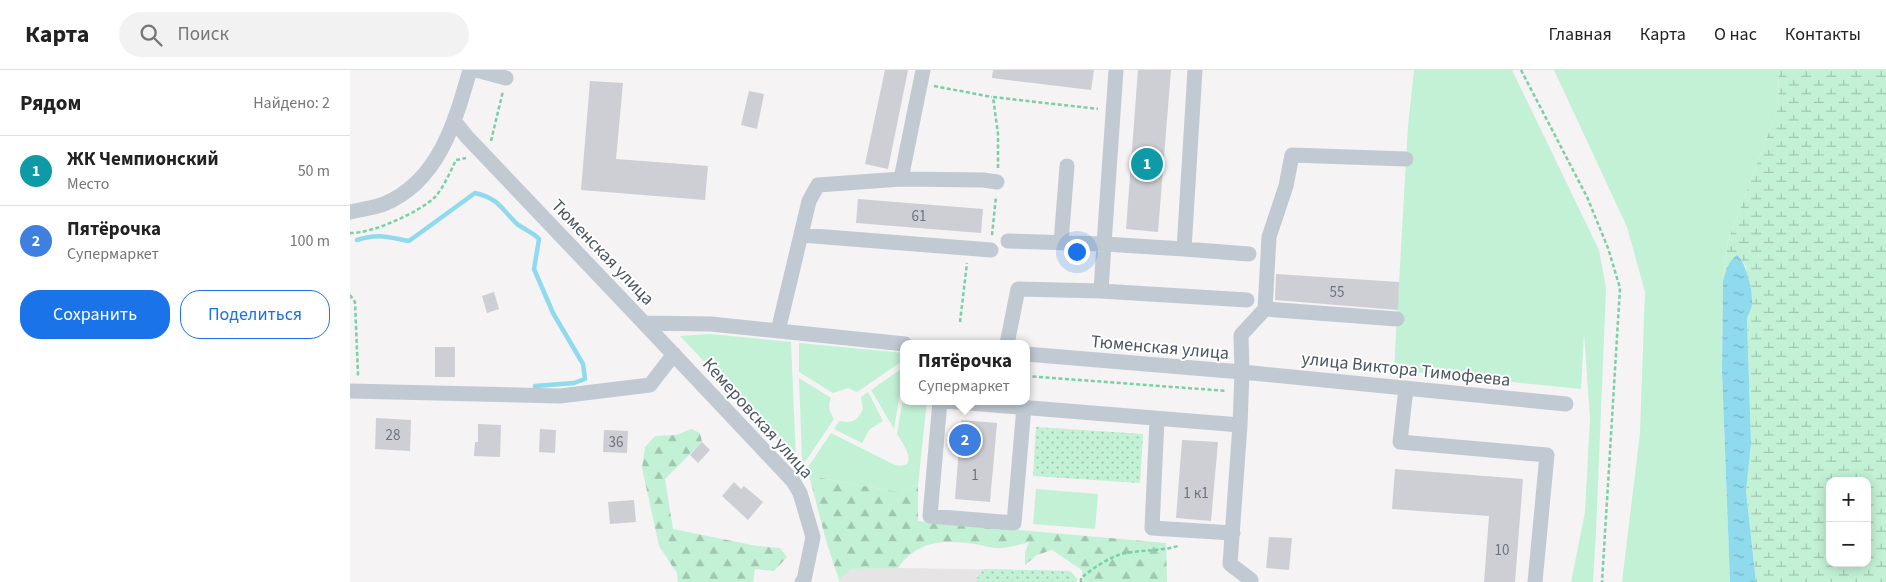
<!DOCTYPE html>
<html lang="ru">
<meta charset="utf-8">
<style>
body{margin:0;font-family:"Source Sans 3",sans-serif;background:#f2f2f2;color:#222}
.controls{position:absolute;right:15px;bottom:15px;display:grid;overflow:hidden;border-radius:10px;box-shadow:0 2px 12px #0003}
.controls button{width:45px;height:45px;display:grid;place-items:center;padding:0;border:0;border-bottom:1px solid #e0e0e0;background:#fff;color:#222;font:25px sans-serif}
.you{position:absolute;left:726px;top:181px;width:18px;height:18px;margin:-12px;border:4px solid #fff;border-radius:50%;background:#1a73e8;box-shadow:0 0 0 8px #1a73e833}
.badge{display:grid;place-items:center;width:32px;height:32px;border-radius:50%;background:#1a73e8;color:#fff;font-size:16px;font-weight:700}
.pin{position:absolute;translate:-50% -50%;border:2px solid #fff;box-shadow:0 1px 5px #0006}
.popup{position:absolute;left:550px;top:270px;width:130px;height:65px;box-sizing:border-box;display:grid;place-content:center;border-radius:10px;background:#fff;filter:drop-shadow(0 1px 4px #0005);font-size:16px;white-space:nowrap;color:#767676}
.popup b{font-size:19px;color:#222}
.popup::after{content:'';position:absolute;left:50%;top:100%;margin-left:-10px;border:10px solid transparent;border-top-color:#fff}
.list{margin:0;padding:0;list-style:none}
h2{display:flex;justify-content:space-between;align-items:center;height:65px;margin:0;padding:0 20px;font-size:21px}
h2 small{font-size:16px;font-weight:400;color:#767676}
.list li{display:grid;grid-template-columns:32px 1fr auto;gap:15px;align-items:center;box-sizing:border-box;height:70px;padding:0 20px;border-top:1px solid #e0e0e0}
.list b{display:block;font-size:19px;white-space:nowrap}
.list p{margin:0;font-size:16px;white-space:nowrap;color:#767676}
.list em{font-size:16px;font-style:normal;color:#767676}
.actions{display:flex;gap:10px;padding:15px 20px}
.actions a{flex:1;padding:11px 0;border:1px solid #1a73e8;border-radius:20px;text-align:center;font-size:18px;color:#1a73e8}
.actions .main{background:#1a73e8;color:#fff}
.icon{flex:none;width:28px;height:28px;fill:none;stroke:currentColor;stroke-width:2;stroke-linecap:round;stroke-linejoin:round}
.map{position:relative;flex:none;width:1536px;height:512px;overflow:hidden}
header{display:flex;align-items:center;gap:30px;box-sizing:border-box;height:70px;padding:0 25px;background:#fff;border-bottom:1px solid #e0e0e0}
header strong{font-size:24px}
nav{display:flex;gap:28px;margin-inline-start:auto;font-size:18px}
.search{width:350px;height:45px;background:#f2f2f2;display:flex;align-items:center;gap:12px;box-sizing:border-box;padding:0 18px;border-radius:28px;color:#767676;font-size:19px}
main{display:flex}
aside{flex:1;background:#fff}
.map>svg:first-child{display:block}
.education{fill:#e6e4e5}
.green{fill:#c3f1d5}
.forest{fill:url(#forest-firs)}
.wetland{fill:url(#wetland-marsh);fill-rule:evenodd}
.park{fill:url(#park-dots)}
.water{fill:url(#water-ripples)}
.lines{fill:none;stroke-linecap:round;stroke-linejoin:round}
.stream{stroke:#90daee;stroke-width:4.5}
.building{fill:#cdcfd5}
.path{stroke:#7ad0a6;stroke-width:2.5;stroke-dasharray:4 2.5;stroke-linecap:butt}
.minor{stroke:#c1cad2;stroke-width:15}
.labels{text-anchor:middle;stroke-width:4;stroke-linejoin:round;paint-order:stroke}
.number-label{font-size:15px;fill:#6b747e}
.street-label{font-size:18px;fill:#4a5661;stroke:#fff}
</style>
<header>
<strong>Карта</strong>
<div class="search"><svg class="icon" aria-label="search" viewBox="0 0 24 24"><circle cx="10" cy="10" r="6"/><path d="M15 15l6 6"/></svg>Поиск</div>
<nav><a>Главная</a><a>Карта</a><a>О нас</a><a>Контакты</a></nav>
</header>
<main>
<aside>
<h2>Рядом<small>Найдено: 2</small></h2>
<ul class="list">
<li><span class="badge" style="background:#0f9aa8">1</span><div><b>ЖК Чемпионский</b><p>Место</p></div><em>50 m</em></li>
<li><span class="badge" style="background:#3f7fe0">2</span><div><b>Пятёрочка</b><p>Супермаркет</p></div><em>100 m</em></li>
</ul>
<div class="actions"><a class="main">Сохранить</a><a>Поделиться</a></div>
</aside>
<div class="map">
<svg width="1536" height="512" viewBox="0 0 1536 512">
<defs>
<pattern id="forest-firs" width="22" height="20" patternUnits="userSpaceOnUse" patternTransform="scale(1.25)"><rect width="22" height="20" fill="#c3f1d5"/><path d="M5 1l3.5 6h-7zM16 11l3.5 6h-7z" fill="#a0c6b0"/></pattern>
<pattern id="wetland-marsh" width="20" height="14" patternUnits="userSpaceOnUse" patternTransform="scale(1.25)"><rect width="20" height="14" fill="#c3f1d5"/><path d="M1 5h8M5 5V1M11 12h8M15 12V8" fill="none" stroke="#a0c6b0"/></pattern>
<pattern id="park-dots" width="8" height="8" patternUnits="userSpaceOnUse" patternTransform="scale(1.25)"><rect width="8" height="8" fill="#c3f1d5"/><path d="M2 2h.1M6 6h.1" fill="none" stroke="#a0c6b0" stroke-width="1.8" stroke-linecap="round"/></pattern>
<pattern id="water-ripples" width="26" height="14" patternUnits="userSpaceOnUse" patternTransform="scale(1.25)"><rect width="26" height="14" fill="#90daee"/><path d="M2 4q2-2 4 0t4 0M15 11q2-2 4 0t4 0" fill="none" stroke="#78b4c4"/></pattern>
</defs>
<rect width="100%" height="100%" fill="#f5f3f3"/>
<path class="education" d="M548 498 720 501 727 509V512H489V510L502 499Z"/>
<path class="green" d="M1064 0H1162L1249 180 1256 218 1246 462 1243 512H1221L1235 442 1240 349 1234 262 1231 319 1044 300 1058 56Z
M1204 0H1429L1428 38 1378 171 1373 210 1372 301 1380 512H1272L1290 363 1295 222 1277 157Z
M360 264 441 272 446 389 330 266Z
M449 273 554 283V290L507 322 498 318 483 323 449 302Z
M554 297V299L544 359 521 320Z
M449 308 481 328C477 336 480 342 484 349L455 392 452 390Z
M518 322 533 351 520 359 512 373 484 359 489 351C501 354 508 351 513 339L511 327Z
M554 322V331H577L568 415 552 421H542L471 408 460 409 454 403 481 363 545 395C571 400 553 373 547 364Z
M686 419 748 424 745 459 683 454Z"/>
<path class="forest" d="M341 359 350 363 352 372 315 409 323 459 407 476 430 478 437 487 424 501 405 499 403 512H328L327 503 309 476 292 398 295 377 305 366 326 365Z
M471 408 542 421H552L568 415V451L816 473 817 512H734L732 500 702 480 687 485 675 495V483L679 472C668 475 656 479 644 478 638 477 631 475 625 474 593 470 568 470 548 498L502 499 489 510 477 474 460 409Z"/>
<path class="wetland" d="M1429 0H1536V512H1406L1396 421 1401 374 1397 248 1402 233 1401 223 1396 197 1390 187 1378 196 1373 211 1378 171 1428 38ZM1480 411H1517V493H1480Z"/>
<path class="park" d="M686 357 793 364 790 413 683 406Z
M634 499 720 501 727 509V512H627V508Z"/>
<path class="water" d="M1387 185C1396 191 1403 222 1402 233 1402 238 1399 243 1397 248L1401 374 1396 421 1406 512H1380L1372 301 1373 211C1376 201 1378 191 1387 185Z"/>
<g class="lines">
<path class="stream" d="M7 170C29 163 37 167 59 171L125 123C148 128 151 138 166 153 174 160 182 161 189 169L184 199 203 243 233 294 235 309 224 313 185 316"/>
</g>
<path class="building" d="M535 0H558L538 99 515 94Z
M643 0H744L741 20 642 8Z
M788 0H821L808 162 776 159Z
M240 11 273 13 266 89 358 96 355 130 231 120Z
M399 21 414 24 407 59 391 55Z
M508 129 633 139 631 163 506 153Z
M926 204 1049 212 1048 240 925 230Z
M144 222 149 239 137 243 132 226Z
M85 277H105V307H85Z
M26 348 61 350 60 381 25 379Z
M611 350 647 353 640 432 605 429Z
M128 354 151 355 150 387 124 386 125 372H128Z
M190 359 206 360 205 383 189 382Z
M254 360 278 361 277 383 253 382Z
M832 370 868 372 861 451 826 448Z
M352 372 360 380 348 393 340 385Z
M1045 399 1173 409 1165 512H1134L1139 446 1042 439Z
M384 412 391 419 394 416 413 432 398 450 372 426Z
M284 430 286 452 260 454 258 432Z
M919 467 942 468 939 500 916 498Z"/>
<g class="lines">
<path class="path" d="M1171 0 1237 127 1258 178 1270 218 1252 512
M584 16 642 27
M141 71 153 21
M648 98V64L643 27 748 39
M0 163C21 164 70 142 85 127 94 117 100 102 106 90L116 88
M642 165 646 126
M0 225 5 232 8 304 7 306
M610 252 617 193
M676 306 877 321
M731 512V508C742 499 762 485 776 483 793 480 811 481 828 476"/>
<path class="minor" d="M126 0 156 8
M105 52 117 67 294 253 361 254 555 274
M551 109 633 110 647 112
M0 142C11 139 24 138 34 134 89 111 105 52 120 0
M451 165 641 180
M658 171 754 174 766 0
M711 173 717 96
M834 179 899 184
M751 221 754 174 834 179 845 0
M915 239 1047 249
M294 253 443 411 450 423 463 467 454 510 452 512
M428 261 459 131 468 115 551 109 573 0
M657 274 668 219 751 221 897 230
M676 284 892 302 891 265 915 239 919 167 936 116 942 85 1056 89
M1056 318 1050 372 1197 385 1185 512
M0 321 210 326 300 315 324 284
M590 331 580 446 664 453 674 337
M594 331 890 355
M807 349 802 458 883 463
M901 510 880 494 890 355 892 302 1216 334"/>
</g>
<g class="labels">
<g class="number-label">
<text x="569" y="151">61</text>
<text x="987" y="227">55</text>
<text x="43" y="370">28</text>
<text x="266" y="377">36</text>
<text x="625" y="410">1</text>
<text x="846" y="428">1 к1</text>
<text x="1152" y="485">10</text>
</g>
<g class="street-label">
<text transform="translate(253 182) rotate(46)" y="6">Тюменская улица</text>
<text transform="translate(810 277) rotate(5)" y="6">Тюменская улица</text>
<text transform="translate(1056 299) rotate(6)" y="6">улица Виктора Тимофеева</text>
<text transform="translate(408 348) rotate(48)" y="6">Кемеровская улица</text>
</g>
</g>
</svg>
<div class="controls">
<button>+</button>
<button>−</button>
</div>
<div class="you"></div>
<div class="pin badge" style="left:797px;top:94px;background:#0f9aa8">1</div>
<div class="pin badge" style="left:615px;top:370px;background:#3f7fe0">2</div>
<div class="popup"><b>Пятёрочка</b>Супермаркет</div>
</div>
</main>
